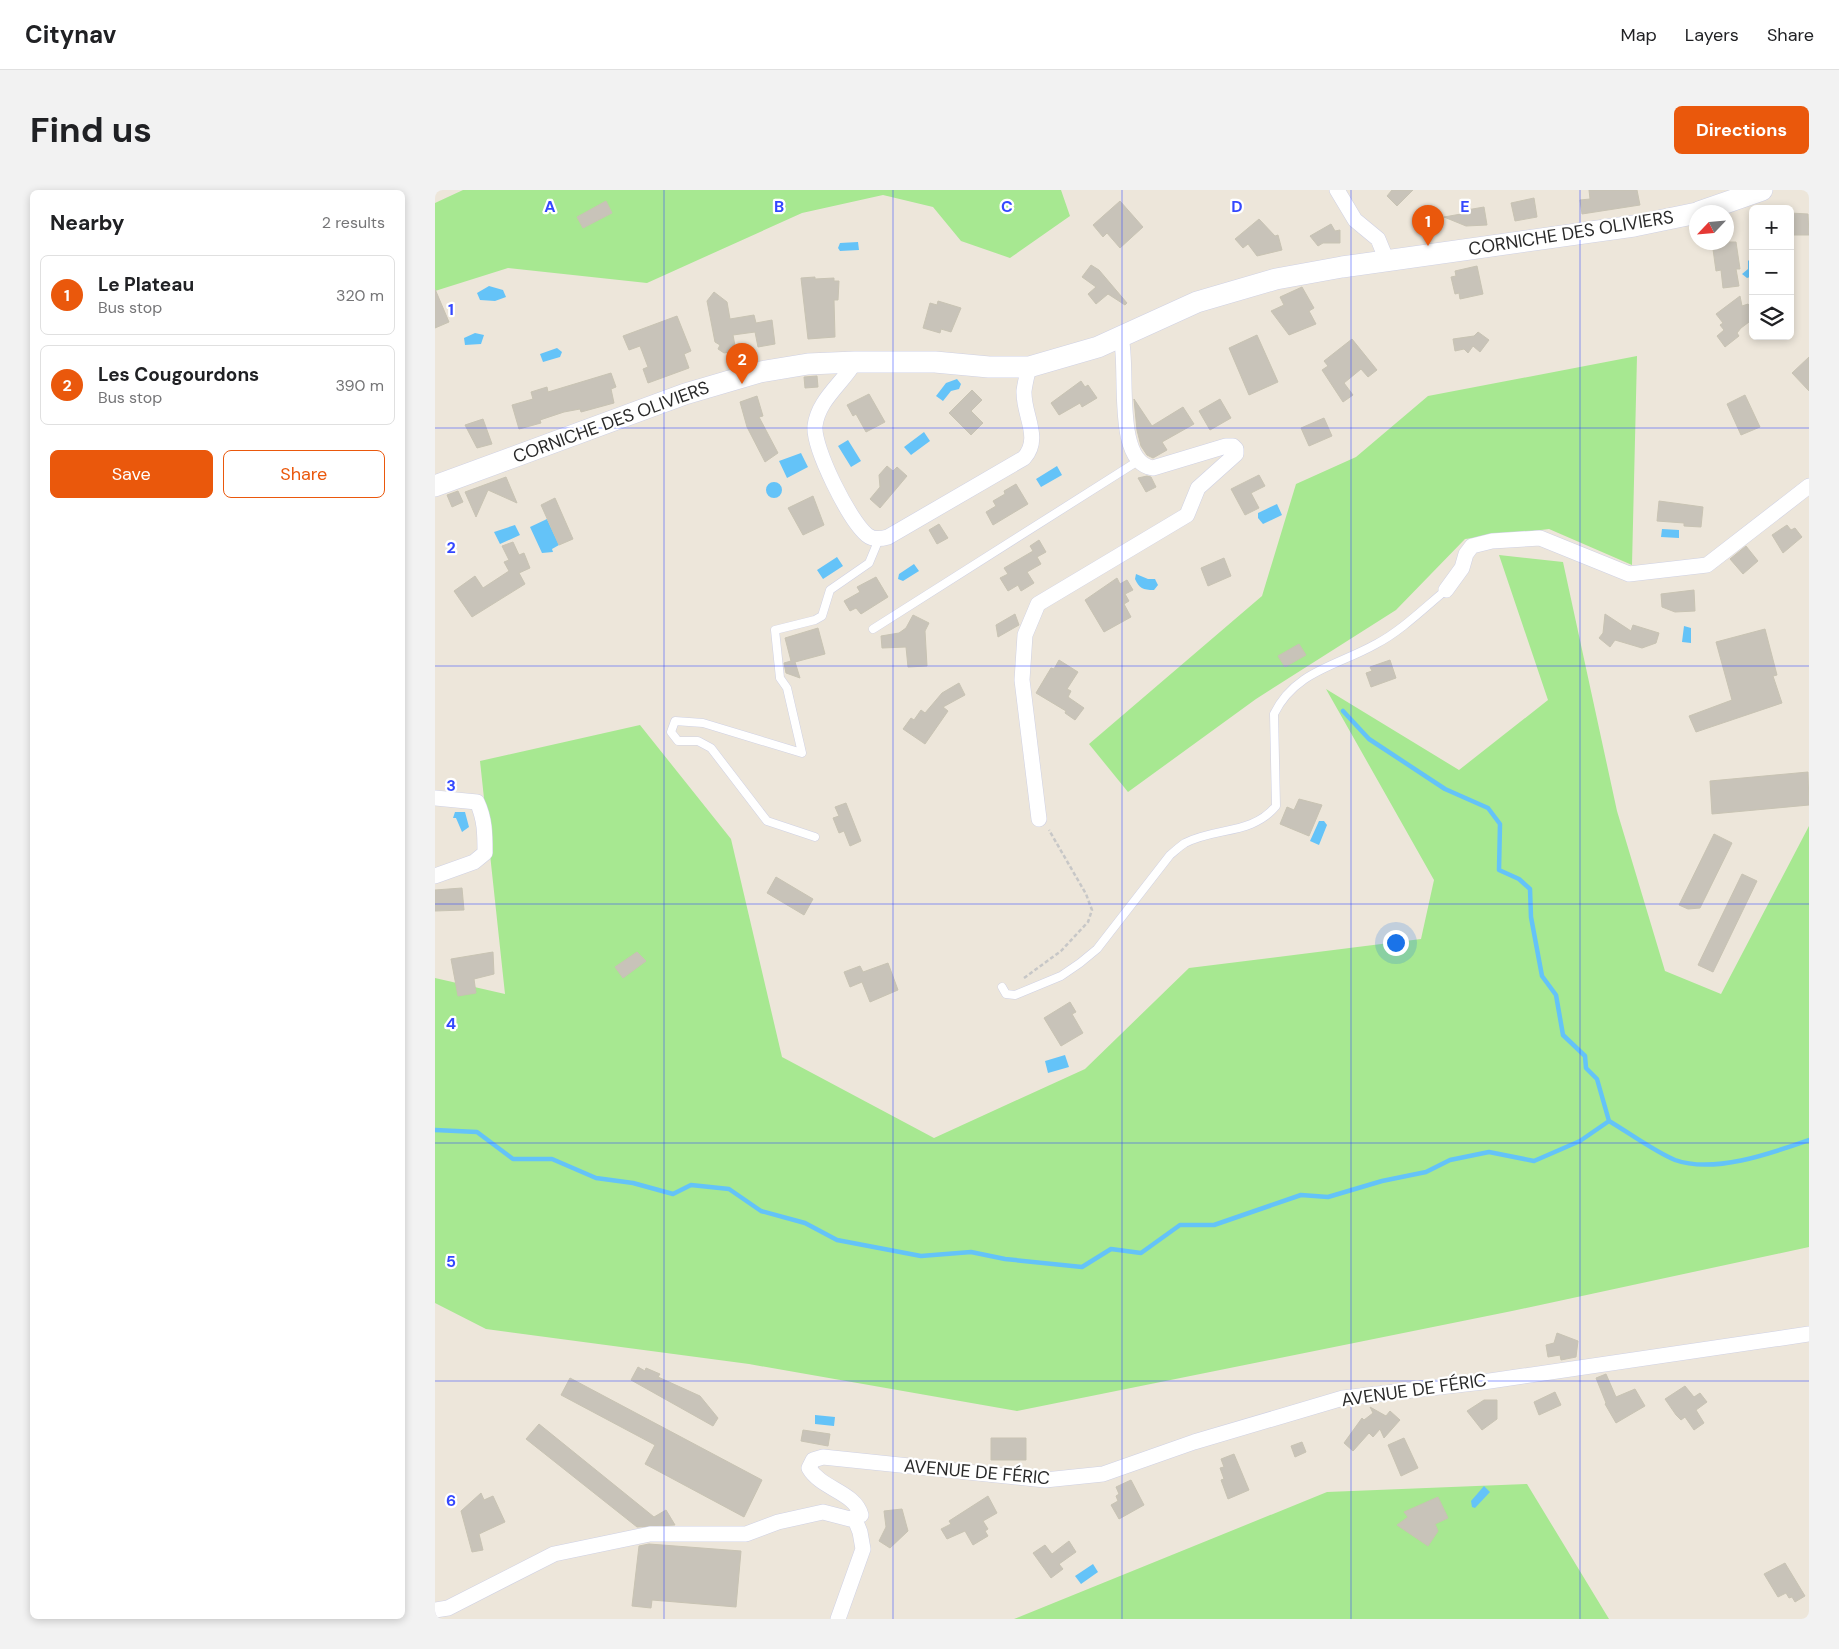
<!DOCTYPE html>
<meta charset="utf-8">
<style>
body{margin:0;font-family:"DM Sans",sans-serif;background:#f2f2f2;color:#202124}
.controls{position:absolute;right:15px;top:15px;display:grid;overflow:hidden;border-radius:8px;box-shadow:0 2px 8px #0003}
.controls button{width:45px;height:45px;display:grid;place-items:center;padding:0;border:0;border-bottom:1px solid #e0e0e0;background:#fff;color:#202124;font:25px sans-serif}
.compass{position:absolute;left:1254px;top:15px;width:45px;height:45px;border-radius:50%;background:#fff;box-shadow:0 2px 8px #0003;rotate:244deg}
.you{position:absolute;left:960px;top:752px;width:18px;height:18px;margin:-12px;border:4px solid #fff;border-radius:50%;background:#1a73e8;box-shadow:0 0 0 8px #1a73e833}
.badge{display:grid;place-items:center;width:32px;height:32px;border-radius:50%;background:#ea580c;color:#fff;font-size:16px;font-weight:700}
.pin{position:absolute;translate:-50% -41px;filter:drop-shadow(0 1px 2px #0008)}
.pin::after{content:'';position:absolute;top:26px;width:18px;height:15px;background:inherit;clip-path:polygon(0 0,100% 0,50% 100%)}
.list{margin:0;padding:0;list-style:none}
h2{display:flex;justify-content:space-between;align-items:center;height:65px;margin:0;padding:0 20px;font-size:21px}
h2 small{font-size:16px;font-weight:400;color:#757577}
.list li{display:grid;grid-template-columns:32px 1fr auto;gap:15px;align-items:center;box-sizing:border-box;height:80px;margin:0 10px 10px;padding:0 10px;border:1px solid #e0e0e0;border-radius:8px}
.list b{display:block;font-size:19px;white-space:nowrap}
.list p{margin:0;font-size:16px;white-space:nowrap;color:#757577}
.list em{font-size:16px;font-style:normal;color:#757577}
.actions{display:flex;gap:10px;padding:15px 20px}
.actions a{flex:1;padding:11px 0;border:1px solid #ea580c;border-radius:8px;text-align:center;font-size:18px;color:#ea580c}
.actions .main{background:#ea580c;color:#fff}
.icon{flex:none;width:28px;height:28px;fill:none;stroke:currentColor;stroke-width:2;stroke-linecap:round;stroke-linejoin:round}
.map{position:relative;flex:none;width:1374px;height:1429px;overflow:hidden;border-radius:8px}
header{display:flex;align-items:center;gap:30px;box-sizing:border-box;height:70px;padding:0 25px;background:#fff;border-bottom:1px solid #e0e0e0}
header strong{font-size:24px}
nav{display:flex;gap:28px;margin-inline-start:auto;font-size:18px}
.intro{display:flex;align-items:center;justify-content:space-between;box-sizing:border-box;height:120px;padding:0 30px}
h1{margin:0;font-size:35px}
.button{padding:12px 22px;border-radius:8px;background:#ea580c;color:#fff;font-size:18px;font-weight:700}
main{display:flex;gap:30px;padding:0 30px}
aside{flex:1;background:#fff;border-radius:8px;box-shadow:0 2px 8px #0003}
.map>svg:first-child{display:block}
.green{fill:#a7e891}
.water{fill:#64c3f8}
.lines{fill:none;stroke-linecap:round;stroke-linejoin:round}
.stream{stroke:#64c3f8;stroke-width:4.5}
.building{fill:#c8c3b9;stroke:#c8c3b3}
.lane-casing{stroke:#cfd1e4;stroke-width:9}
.street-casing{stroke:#cfd1e4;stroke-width:16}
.secondary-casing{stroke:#cfd1e4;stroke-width:22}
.path{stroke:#c7c7c7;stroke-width:2.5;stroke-dasharray:4 2.5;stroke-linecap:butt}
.lane{stroke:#fff;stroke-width:8}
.street{stroke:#fff;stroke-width:15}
.secondary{stroke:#fff;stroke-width:21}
.grid{fill:none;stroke:#3448ff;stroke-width:1;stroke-opacity:0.55}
.labels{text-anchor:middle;stroke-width:4.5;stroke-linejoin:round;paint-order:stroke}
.street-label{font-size:18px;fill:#292929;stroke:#fff}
.grid-label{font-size:16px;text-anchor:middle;font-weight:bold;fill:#3448ff;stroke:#fff;stroke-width:4.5;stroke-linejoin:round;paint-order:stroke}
</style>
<header>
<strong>Citynav</strong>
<nav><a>Map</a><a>Layers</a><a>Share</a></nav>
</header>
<div class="intro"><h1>Find us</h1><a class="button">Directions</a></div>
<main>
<aside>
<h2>Nearby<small>2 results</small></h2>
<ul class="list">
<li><span class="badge">1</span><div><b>Le Plateau</b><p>Bus stop</p></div><em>320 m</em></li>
<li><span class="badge">2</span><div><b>Les Cougourdons</b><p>Bus stop</p></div><em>390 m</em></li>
</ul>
<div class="actions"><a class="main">Save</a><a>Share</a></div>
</aside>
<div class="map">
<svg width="1374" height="1429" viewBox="0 0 1374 1429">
<rect width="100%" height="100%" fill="#ede6da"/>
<path class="green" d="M28 0H626L635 26 575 68 526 51 498 17 448 5 367 23 212 93 73 78 0 101V13Z
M1202 166 1197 375 1114 339 1030 349 961 420 821 509 693 602 654 554 827 406 861 294 921 267 993 206Z
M1064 365 1128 372 1182 621 1230 781 1286 804 1374 636V1057L1077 1121 582 1221 314 1174 51 1139 0 1113V788L70 804 45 571 205 535 296 649 347 867 499 948 650 879 754 778 986 749 999 690 891 499 1024 580 1113 510Z
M1092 1294 1174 1429H579L892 1302Z"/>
<path class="water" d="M423 52 424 60 405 61 403 58 405 53Z
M1318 66V86L1312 88 1307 84 1313 79V71Z
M54 96 68 100 71 107 60 111 45 110 42 103Z
M40 143 49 145 46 154 30 155 29 148Z
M122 158 127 162 125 167 108 172 105 164Z
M522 189 526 194 524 199 516 201 508 211 501 206 511 193Z
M489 242 495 251 476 265 469 257Z
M413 250 426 271 416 277 403 256Z
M366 263 373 277 352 288 344 271Z
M622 276 627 285 606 297 601 289Z
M331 300a8 8 0 1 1 16 0a8 8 0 1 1-16 0Z
M842 314 847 325 828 334 823 328V323Z
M112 329 124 355 117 359 118 362 107 363 95 337Z
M80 335 85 345 65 354 59 342Z
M1227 339 1244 340V348L1226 347Z
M402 367 408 376 388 389 382 380Z
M479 374 484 381 468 391 463 389 464 384Z
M701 384 713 389H720L723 395 719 400C708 400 704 398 700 389Z
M1249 436 1256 438V453L1247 452Z
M20 622H30L34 637 27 642 21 628H18Z
M884 631H889L892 635 884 655 875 651Z
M630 865 634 877 613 883 610 871Z
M380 1225 400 1227 399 1236 380 1234Z
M1049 1296 1055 1302 1040 1318 1037 1317 1036 1311Z
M658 1374 663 1382 646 1394 640 1386Z"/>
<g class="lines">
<path class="stream" d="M908 521 934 549 1010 599 1053 618 1065 634 1064 680 1084 689 1095 699 1096 727 1107 786 1121 805 1128 845 1150 866 1151 878 1162 889 1174 931
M0 940 42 942 78 969H117L161 988 198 993 238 1004 256 995 294 999 326 1021 370 1033 402 1050 486 1066 536 1062 570 1069 647 1077 676 1059 706 1063 745 1035H779L866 1005 893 1007 947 991 991 982 1015 970 1054 962 1099 971 1145 951 1174 931C1193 942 1220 962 1240 970 1279 984 1337 963 1374 950"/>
</g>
<path class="building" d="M957 0H978L962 16 952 6Z
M1154 0H1202L1205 15 1147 24 1145 10 1155 9Z
M1099 8 1102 27 1080 31 1076 13Z
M171 11 177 23 148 38 142 27Z
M685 11 708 37 685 58 672 43 668 47 658 35Z
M1049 17 1052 35 1031 36 1009 27 1026 24V21Z
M1355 23 1373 24 1374 45H1355Z
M824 29 840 46 843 45 847 60 822 66 813 54 808 58 800 49Z
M896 34 900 41 905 40V53H888L883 56 875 46Z
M1277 52H1301L1305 79H1301L1304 96 1288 98 1286 80 1281 81Z
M656 75 664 80 692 113 690 115 673 104 661 114 653 104 661 97 647 87Z
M1042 76 1048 104 1025 109 1024 103 1020 104 1016 87 1021 86 1020 81Z
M380 87V89L399 88V91H404L403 110H399L400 147 373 149 366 88Z
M867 97 879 118 874 121 881 134 854 145 836 121 849 115 845 107Z
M0 99 14 132 0 138Z
M279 102 292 112 295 129 319 125 321 133 337 130 340 154 323 157 320 142 298 145 301 161 289 163 283 159 285 155 280 152 272 111Z
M1305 106 1307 116 1313 114 1318 120V129L1306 138 1302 143 1304 146 1290 157 1282 146 1289 140 1285 135 1288 133 1281 124Z
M503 111 526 118 516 142 506 139 505 143 488 138 495 113 502 115Z
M242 126 256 161 249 164 254 178 213 193 208 179 213 177 205 156 194 160 188 146Z
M1043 142 1054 150 1045 162 1038 156 1033 163 1029 159 1020 161 1018 149 1039 146Z
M822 145 843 192 814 205 794 158Z
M917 149 942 180 933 187 926 179 909 193 918 205 908 212 887 180 893 176 889 171Z
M1374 167V201L1357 183Z
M176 183 181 197 176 199 179 213 146 222 145 219 129 222 105 230 106 233 84 239 77 215 98 209 96 202 112 197 113 202Z
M382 186 383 197 370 198 369 187Z
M646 191 650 197 653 195 662 208 647 217 645 213 624 225 616 213Z
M537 200 547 210 536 221 548 233 536 245 514 223Z
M434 204 450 232 431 242 421 224 418 226 412 215Z
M1310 205 1325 237 1306 245 1292 214Z
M322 206 328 226 324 227 343 263 330 272 312 237 305 212Z
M699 209 717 236 748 217 759 234 727 252 732 260 718 268 712 265 706 256 702 240Z
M785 209 796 228 775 240 764 221Z
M889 228 897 246 874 256 866 238Z
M48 229 57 254 42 258 30 235Z
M452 276 458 281 462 277 472 286 445 318 435 309 445 297 444 285Z
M824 285 830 296 816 303 824 318 810 325 796 299Z
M712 286 716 287 721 297 711 302 703 288Z
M71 287 82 313 53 300 41 327 30 302Z
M581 294 593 314 558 335 551 322 561 316 558 311 570 304 569 301Z
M23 301 28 312 17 317 12 305Z
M378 306 389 335 368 345 353 318Z
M120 308 138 349 124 355 106 315Z
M1224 311 1268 317 1266 337 1249 336V333L1222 331Z
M504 334 513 348 502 354 494 340Z
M1352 335 1356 340 1360 338 1367 347 1348 363 1337 345Z
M604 350 611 362 602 367 606 374 592 382 599 393 586 401 583 395 573 401 565 388 573 384 569 378 598 361 595 356Z
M78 352 84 365 89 363 95 378 84 383 90 394 37 427 19 401 40 386 48 398 74 381 69 372 74 370 67 356Z
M1311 356 1323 371 1308 384 1295 369Z
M789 368 796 386 773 396 766 378Z
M441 387 453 407 426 424 421 418 415 421 409 411 425 402 422 397Z
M682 388 685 394 692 390 698 400 690 404 694 411 689 414 696 427 669 442 650 410Z
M1259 400 1260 421 1240 422 1227 417 1226 404Z
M580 424 584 435 563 447 561 435Z
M1170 424 1196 441 1198 435 1224 443 1221 453 1207 458 1180 450 1175 457 1164 448 1168 443Z
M478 425 494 433 490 441 492 476 473 477 471 457 447 458 446 446 464 443 471 438Z
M383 438 390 464 360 472 365 488 351 483 349 473 356 471 350 448Z
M1330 439 1342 485 1338 486 1347 513 1261 542 1254 526 1297 510 1281 452Z
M864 454 871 465 850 477 843 466Z
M624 470 643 482 632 499 636 501 633 507 649 518 640 530 630 523 631 521 601 503 616 478 619 479Z
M955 470 961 488 936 497 931 483 937 481 935 477Z
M524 493 530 505 508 517 513 521 490 554 468 539 476 528 479 530 486 520 490 523 507 503Z
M1373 582 1374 615 1277 624 1275 591Z
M864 609 887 615 874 646 845 634 852 617 859 620Z
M411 613 426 651 415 656 409 641 404 643 398 628 404 626 400 617Z
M1279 644 1297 653 1265 718 1253 719 1244 715Z
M1307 684 1322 691 1278 782 1263 775Z
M341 687 378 709 369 725 332 703Z
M27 698 29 720 0 721V700Z
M58 762 59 784 39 789 41 803 23 806 16 769Z
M202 762 211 771 188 788 180 777Z
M453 773 463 800 435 812 427 792 415 797 409 782 425 776 428 782Z
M635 812 641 822 637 824 648 843 626 856 609 828Z
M1122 1143 1143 1151 1141 1167 1126 1170 1125 1165 1113 1167 1111 1155 1119 1153Z
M203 1177 210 1181 211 1178 225 1184 223 1187 265 1206 283 1228 278 1236 196 1190Z
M1171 1184 1181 1207 1200 1199 1210 1216 1181 1233 1170 1214 1171 1213 1161 1188Z
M135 1188 327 1290 309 1327 210 1274 220 1255 126 1205Z
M1250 1196 1259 1207 1265 1203 1272 1212 1261 1220 1269 1233 1259 1240 1250 1227 1246 1230 1241 1225 1230 1209Z
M1120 1202 1126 1215 1104 1225 1099 1212Z
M1049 1210H1062V1229L1047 1240 1032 1221Z
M935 1217 951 1226 955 1221 965 1230 949 1248 945 1239 938 1247 934 1243 918 1261 909 1253 927 1228 929 1230 938 1223Z
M104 1234 219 1327 231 1320 240 1335 202 1337 91 1249Z
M368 1240 395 1244 393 1256 366 1251Z
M556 1248H591V1270H556Z
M969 1248 983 1278 966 1286 953 1255Z
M867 1252 871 1262 860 1267 856 1256Z
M799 1264 814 1300 793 1309 786 1290 789 1289 785 1278 789 1277 786 1269Z
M696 1290 709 1315 684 1329 676 1315 683 1311 681 1306 684 1304 681 1297Z
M46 1303 49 1310 58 1306 70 1332 44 1344 48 1360 37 1362 26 1321Z
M553 1306 562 1323 548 1331 553 1339 550 1341 553 1346 538 1355 530 1341 512 1349 506 1339 516 1334 514 1331Z
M1003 1307 1013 1328 1000 1334 1003 1341 993 1356 962 1335 973 1327 969 1322Z
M467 1319 473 1341 455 1358 444 1351 451 1337 449 1321Z
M634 1351 641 1362 624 1374 628 1379 616 1388 598 1363 610 1355 617 1364Z
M214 1354 306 1361 301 1417 217 1410 216 1418 197 1416 204 1356Z
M1350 1373 1370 1406 1360 1412 1357 1407 1354 1408 1351 1403 1343 1407 1329 1384Z"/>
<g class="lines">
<defs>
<path id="lane" d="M438 439 703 271
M380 647 332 631 276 558 263 551H243L236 542 240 531 268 533 367 563 352 498 345 488 340 440 380 430 387 426 395 400 434 373 444 349
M567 797 571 804 580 805 626 786 645 773 662 759 735 665C740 661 745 656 750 653 781 637 817 645 841 616L839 524C860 481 902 476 941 454 966 441 989 418 1011 400"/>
<path id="street" d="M902 0 920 30 943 49 952 71
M420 172C407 194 383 210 380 236 378 258 414 330 432 345 438 350 446 349 453 347L589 268C607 248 588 225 589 201 590 193 592 185 594 177
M1011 400 1027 378 1031 364 1037 356 1057 351 1105 348 1194 384 1272 375 1374 296
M0 608 42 612C50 629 50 644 50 663L39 672 0 686
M604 629 587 490 590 445 603 414 752 325 763 298 801 264V259L798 256H791L718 278C678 273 694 177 686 148
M0 1420 13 1418 119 1364 215 1344H311L343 1332 388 1322 415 1329 426 1325C420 1302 386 1299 374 1278L378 1270 388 1267 610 1290 668 1284 759 1252 908 1208 1048 1192 1374 1144
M403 1429 428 1359 425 1342 419 1327"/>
<path id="secondary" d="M1264 22 1327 0
M0 296 250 204 325 182 373 174 420 172H500L554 177H594L663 157 762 112 841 89 907 77 1199 36 1262 23"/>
</defs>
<use href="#lane" class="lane-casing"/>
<use href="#street" class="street-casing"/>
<use href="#secondary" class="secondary-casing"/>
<path class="path" d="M589 788 626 761 653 732 657 720 651 704 614 640"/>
<use href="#lane" class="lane"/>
<use href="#street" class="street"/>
<use href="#secondary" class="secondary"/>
</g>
<path class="grid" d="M229 0V1429M458 0V1429M687 0V1429M916 0V1429M1145 0V1429M0 238H1374M0 476H1374M0 714H1374M0 953H1374M0 1191H1374"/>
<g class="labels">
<g class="street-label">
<text transform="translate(1136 43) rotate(-9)" y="6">CORNICHE DES OLIVIERS</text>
<text transform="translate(176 232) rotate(-20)" y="6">CORNICHE DES OLIVIERS</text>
<text transform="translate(979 1200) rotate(-8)" y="6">AVENUE DE FÉRIC</text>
<text transform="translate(542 1282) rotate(5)" y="6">AVENUE DE FÉRIC</text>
</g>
</g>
<g class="grid-label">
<text x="115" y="22">A</text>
<text x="344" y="22">B</text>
<text x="572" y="22">C</text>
<text x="802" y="22">D</text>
<text x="1030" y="22">E</text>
<text x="16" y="125">1</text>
<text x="16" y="363">2</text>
<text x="16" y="601">3</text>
<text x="16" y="839">4</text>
<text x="16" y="1077">5</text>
<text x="16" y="1316">6</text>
</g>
</svg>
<div class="controls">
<button>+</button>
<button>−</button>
<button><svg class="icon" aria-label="layers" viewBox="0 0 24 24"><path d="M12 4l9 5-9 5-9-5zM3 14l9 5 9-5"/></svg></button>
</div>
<svg class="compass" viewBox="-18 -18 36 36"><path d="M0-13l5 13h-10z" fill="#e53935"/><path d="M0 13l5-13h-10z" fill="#757577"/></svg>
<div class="you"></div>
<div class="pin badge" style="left:993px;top:56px">1</div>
<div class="pin badge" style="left:307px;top:194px">2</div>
</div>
</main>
